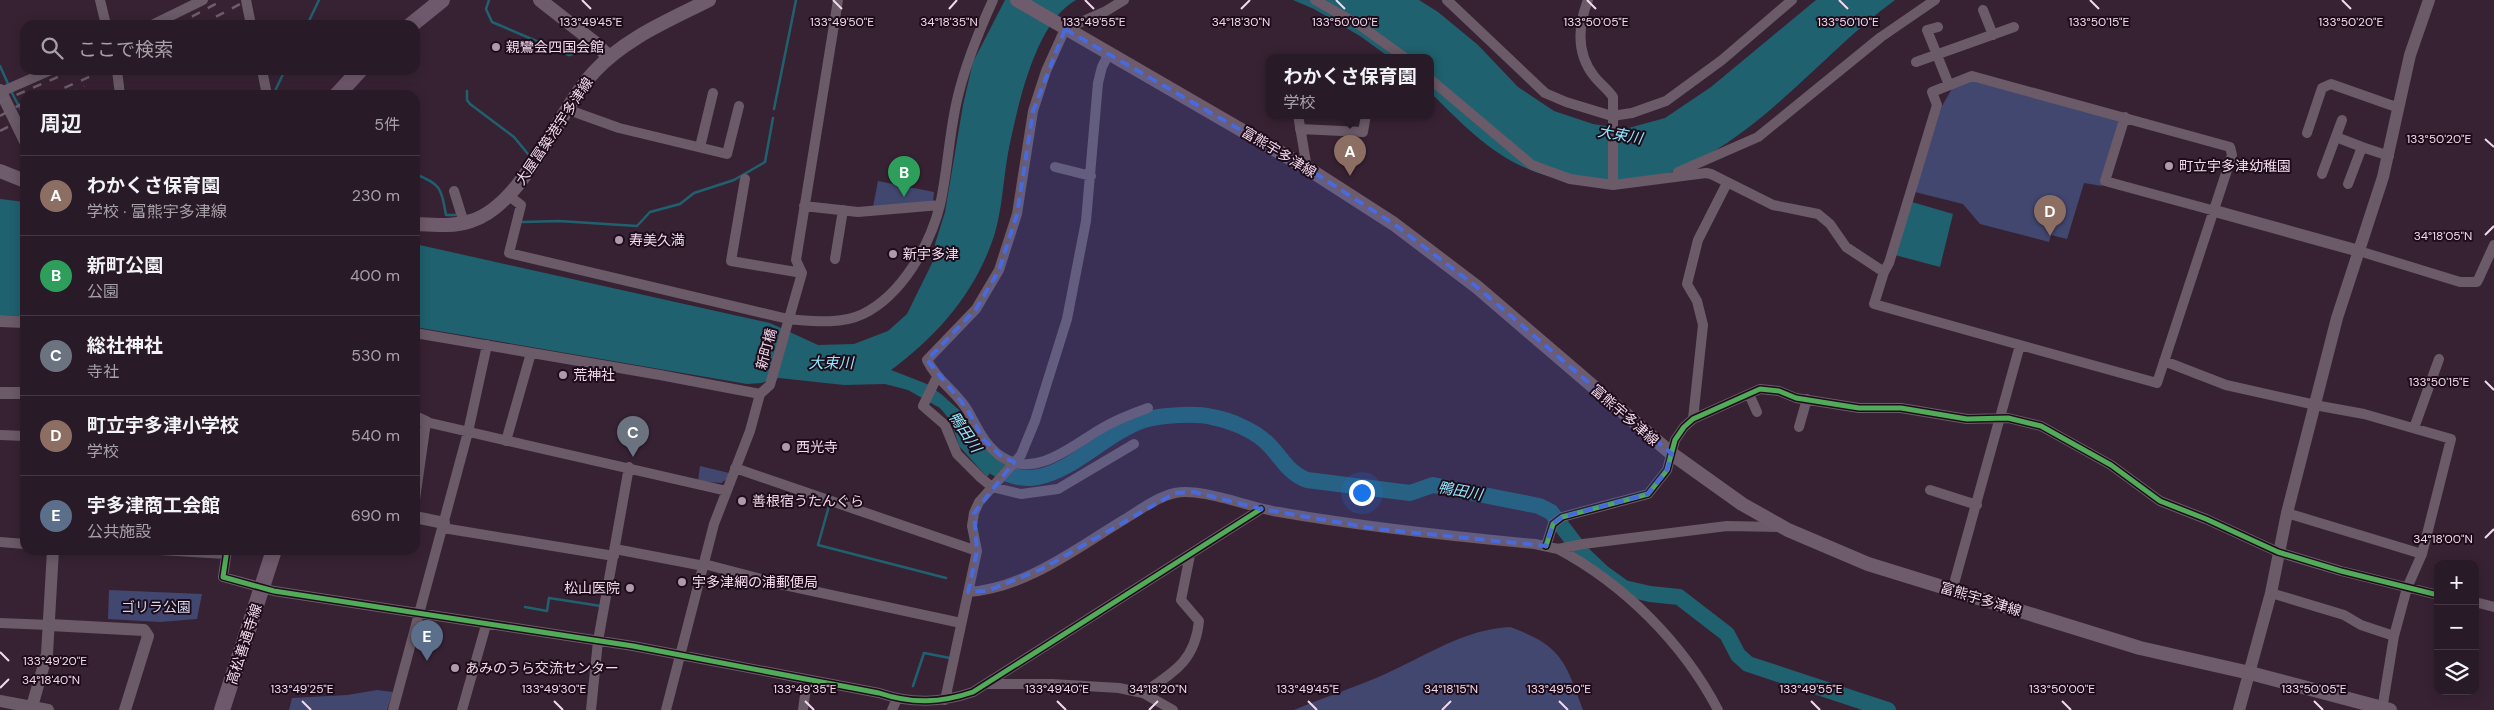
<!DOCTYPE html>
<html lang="ja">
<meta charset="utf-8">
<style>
body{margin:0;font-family:"DM Sans","Noto Sans JP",sans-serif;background:#31232f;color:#f1f3f6}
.controls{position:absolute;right:15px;bottom:15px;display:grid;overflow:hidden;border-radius:10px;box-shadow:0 2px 12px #0003}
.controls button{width:45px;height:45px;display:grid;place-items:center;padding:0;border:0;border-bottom:1px solid #453844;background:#291a27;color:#f1f3f6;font:25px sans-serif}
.you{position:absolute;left:1361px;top:492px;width:18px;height:18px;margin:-12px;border:4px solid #fff;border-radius:50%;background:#1a73e8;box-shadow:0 0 0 8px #1a73e833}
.badge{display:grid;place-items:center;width:32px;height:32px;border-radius:50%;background:#8c9099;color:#fff;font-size:16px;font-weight:700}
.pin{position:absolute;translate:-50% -41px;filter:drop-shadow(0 1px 2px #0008)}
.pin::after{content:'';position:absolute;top:26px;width:18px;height:15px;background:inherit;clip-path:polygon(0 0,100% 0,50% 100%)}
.popup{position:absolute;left:1266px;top:54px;width:168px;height:65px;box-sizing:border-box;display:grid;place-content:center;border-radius:10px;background:#291a27;filter:drop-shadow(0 1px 4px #0005);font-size:16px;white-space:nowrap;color:#a5a1a7}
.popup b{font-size:19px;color:#f1f3f6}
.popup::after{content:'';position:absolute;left:50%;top:100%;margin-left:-10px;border:10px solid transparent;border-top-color:#291a27}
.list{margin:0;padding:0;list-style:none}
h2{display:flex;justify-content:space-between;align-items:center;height:65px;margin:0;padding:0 20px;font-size:21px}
h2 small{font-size:16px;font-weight:400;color:#a5a1a7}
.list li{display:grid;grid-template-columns:32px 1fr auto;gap:15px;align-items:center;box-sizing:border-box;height:80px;padding:0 20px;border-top:1px solid #453844}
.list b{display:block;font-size:19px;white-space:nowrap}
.list p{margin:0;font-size:16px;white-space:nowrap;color:#a5a1a7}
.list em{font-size:16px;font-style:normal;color:#a5a1a7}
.icon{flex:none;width:28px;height:28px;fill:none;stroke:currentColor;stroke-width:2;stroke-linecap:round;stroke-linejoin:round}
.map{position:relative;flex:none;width:2494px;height:710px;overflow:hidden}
.search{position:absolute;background:#291a27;box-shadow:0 2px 12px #0003;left:20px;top:20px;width:400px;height:55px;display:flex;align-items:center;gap:12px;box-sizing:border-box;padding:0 18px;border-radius:15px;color:#a5a1a7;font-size:19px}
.panel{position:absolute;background:#291a27;box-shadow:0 2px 12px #0003;left:20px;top:90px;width:400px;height:465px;border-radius:15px}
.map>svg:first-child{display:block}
.green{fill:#424770}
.water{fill:#20616f}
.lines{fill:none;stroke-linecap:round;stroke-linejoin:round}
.stream{stroke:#20616f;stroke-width:2.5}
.river{stroke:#20616f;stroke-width:16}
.minor{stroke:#6b5a68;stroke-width:10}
.tertiary{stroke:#6b5a68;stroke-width:12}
.secondary{stroke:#6e5b6b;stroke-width:14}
.primary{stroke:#6e586b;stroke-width:16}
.rail{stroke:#6e5e6b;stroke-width:2.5;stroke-dasharray:9 9;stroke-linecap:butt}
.cycleway-casing{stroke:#1d0c1a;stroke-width:8}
.cycleway{stroke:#51ab58;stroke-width:5}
.marked{fill:#486adc;fill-opacity:0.2;stroke:#486adc;stroke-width:4;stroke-dasharray:10 6;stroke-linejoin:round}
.ticks{fill:none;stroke:#f3d9ed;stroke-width:2}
.poi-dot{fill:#b199ac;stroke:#1d0c1a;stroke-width:2}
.labels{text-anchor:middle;stroke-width:4;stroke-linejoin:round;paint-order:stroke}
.poi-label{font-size:14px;fill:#f3d9ed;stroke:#1d0c1a;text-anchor:start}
.street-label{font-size:14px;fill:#f3d9ed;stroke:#1d0c1a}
.park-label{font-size:14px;fill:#d2d8ee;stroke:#1d0c1a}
.water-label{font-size:15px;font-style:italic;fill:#8fe9fd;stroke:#1d0c1a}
.ticks-label{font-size:12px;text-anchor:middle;fill:#f3d9ed;stroke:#1d0c1a;stroke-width:4;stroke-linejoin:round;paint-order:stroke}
</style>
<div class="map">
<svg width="2494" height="710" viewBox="0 0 2494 710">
<rect width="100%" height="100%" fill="#372234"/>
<path class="green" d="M1972 80 2121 119 2102 186 2084 183 2067 239 2051 235 2049 242 1980 224 1963 204 1915 192 1942 106 1953 87Z
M878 181 934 192 933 202 873 207Z
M700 466 729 473 727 479 721 483 698 481Z
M109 590 202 594 197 619 160 622 108 619Z
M1510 627C1562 646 1565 661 1583 710H1294C1323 698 1353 688 1383 675 1424 657 1464 629 1510 627Z
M377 690 393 692 387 710H289L292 698 347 695Z"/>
<path class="water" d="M1005 0H1076C1035 22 1018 106 1009 148 1002 183 1003 219 988 252 968 301 933 339 891 370L927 384 941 394 958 409 1001 459 987 477 959 446 951 421 940 408 908 390 885 384 844 385 779 378 761 383 747 384 415 327V244L770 323 818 345 854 344 888 331 907 314 936 255 935 244 945 212 963 105 973 62Z
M1293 0H1419L1438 12 1478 45 1518 87 1554 111 1593 124 1625 129 1665 118 1711 87 1816 0H1895C1811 61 1737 169 1628 183 1616 185 1602 181 1590 180 1577 179 1562 179 1549 176 1500 164 1465 127 1430 92V57H1389L1360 36 1314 9Z
M0 199 25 202V316L0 315Z
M1912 202 1953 214 1940 267 1895 255Z"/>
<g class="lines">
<path class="stream" d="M489 0 486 9 492 22 569 55 573 54
M307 25 319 0
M0 66 9 86
M11 91 25 118
M275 91 285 70
M467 91V100L470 104 514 137 528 154
M774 109 796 0
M415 174C441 184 441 188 446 215H455
M523 222 559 221 637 226 650 212 680 204 694 193 734 180 765 162 773 118
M829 506 818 545 946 578
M525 607 547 611 549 598 601 606
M913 686 924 653 950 658"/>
<path class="river" d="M978 453C1040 517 1086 440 1144 420 1161 415 1195 413 1212 417 1230 420 1256 431 1269 445 1282 458 1289 474 1307 480L1410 493 1433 485 1539 506 1551 512 1583 554 1603 573 1624 588 1650 594 1679 597 1727 634 1738 655 1748 664 1888 710"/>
<path class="minor" d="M100 0 106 25
M246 0 251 25
M1124 0 1106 11 1065 29 1046 71 1033 111 1017 214 999 270 976 309 927 360C937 381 957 392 968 411 977 427 985 446 1002 457 1035 479 1072 446 1099 430 1115 420 1131 414 1148 408
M1315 0 1361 26 1404 57
M1447 0 1545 93 1566 102 1612 116 1632 113 1666 101 1722 60 1792 0
M1588 0C1578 26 1576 53 1594 76 1600 84 1607 88 1613 97V185L1706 173 1711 174 1773 205 1818 214 1830 224 1846 247 1884 272 1874 304 2020 345 1952 591
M1983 10 1993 35
M152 25 203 0
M1938 27 1927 30 1949 85
M1916 62 2014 27
M117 70 120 95
M262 70 267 95
M1430 79 1532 165 1570 179 1613 185
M1 92 51 70
M566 109 619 128 727 154 739 106
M1298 115 1307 168
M2125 117 2105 181 2215 211
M1300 129 1363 132 1366 115
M2307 133 2322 88 2331 84 2399 108
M2336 137 2362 147
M700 147 713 93
M1055 167 1091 176
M1678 172 1758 137 1881 37 1935 0
M2322 174 2342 120
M745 179 731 261 802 273
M2348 184 2362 147 2389 156
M454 191 464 223
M509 196 521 205 509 253 788 319C812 321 840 325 863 314 902 295 930 245 940 205 948 169 949 132 958 96 966 63 979 31 993 0
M804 206 858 212 940 205
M2359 251 2460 282H2477L2479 278 2494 245
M835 259 843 210
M1884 272 1889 263 1937 105 1932 92 1972 76 2230 147 2232 155 2157 383 2020 345
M415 333 660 375 760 394
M2164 361 2226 385 2320 406 2364 414 2451 439 2422 554 2407 588 2394 636 2382 710
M937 377 923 406 945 425 957 454 981 478 992 487 1021 494 1058 489 1134 444
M1749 394 1757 412
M1693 419 1703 325 1697 301 1687 284 1698 240 1727 183
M1799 427 1807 399
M2414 428 2439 359
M0 435 25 436
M506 441 531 353
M735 468 977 551
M1930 490 1977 505
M415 499 426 422 727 491
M2287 513 2422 554
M443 528 614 556
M0 542 25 544
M1546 546 1553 524 1562 517 1648 494 1667 470 1675 440 1684 427 1693 419 1760 389 1779 391 1796 398 1859 408H1901L1967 419 2008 418 2041 426 2111 465 2160 501 2206 519 2278 552 2341 571 2438 595
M615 549 704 566
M1558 549C1624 584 1683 643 1718 710
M160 550 225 554
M227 550 223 577 274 591 633 646 879 693C912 704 941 703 973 692L1261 509
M704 564 780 584 961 623
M968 592C1026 588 1077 548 1125 519 1140 510 1157 497 1175 493 1200 487 1251 508 1279 512 1364 527 1449 536 1535 544L1558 549 1583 544 1727 526 1783 527
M2271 593 2344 615 2361 625 2394 636
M2475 602 2494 607
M0 623 50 625
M986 684H1052L1119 688 1143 693 1173 710
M1143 693C1174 672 1195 661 1199 621L1181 600 1190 555
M945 700 977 551 972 526 974 513 979 502 1021 455 1035 421 1067 319 1086 221 1098 83 1102 67 1109 53
M393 710 468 432 487 345
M462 710 486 625
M591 710 598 641 629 467
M666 710 714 524 750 431 760 394 770 385 802 273 796 260 838 0
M803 710 807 680
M892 710 897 699"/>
<path class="tertiary" d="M0 90 25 141
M2215 211 2359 251
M0 321 25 322
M0 393H25
M415 417 426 422
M415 517 444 523
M50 625 144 630 148 636 125 710
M0 701 48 710
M31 710 47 654 53 550
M2239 710 2271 593 2287 513 2337 318 2383 177 2410 55 2429 0"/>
<path class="secondary" d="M540 0 595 43 609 57
M1017 0 1307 168 1394 224 1477 287 1672 454 1742 504 1788 530 1868 564 2140 648 2250 673 2390 710
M0 171 25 181
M415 224C434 225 453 227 471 221 524 205 557 112 594 72 625 38 670 20 709 0"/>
<path class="primary" d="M411 25 442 0
M337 95 360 70
M222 710 274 550"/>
<path class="rail" d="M176 25 223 0
M200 25 248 0
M48 95 105 70
M68 95 84 86
M0 102 74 70
M0 116 25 102
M0 131 25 118"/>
<defs>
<path id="cycleway" d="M1546 546 1553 524 1562 517 1648 494 1667 470 1675 440 1684 427 1693 419 1760 389 1779 391 1796 398 1859 408H1901L1967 419 2008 418 2041 426 2111 465 2160 501 2206 519 2278 552 2341 571 2438 595
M227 550 223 577 274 591 633 646 879 693C912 704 941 703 973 692L1261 509"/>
</defs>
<use href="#cycleway" class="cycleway-casing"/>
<use href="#cycleway" class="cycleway"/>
</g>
<path class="marked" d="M1065 29 1307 168 1394 224 1477 287 1672 454 1667 470 1648 494 1562 517 1553 524 1546 546 1377 529 1261 509 1194 492 1175 493 1042 569 987 591 968 592 977 551 974 513 1014 462 1002 457 983 439 967 409 927 360 976 309 999 270 1017 214 1033 111Z"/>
<path class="ticks" d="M582 0 591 9M833 0 842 9M1085 0 1094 9M1336 0 1345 9M1587 0 1596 9M1839 0 1848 9M2090 0 2099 9M2342 0 2351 9M949 9 957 0M1241 9 1250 0M2485 139 2494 147M2485 235 2494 226M2485 381 2494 390M2485 538 2494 529M0 652 9 661M0 688 9 679M302 701 311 710M554 701 563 710M805 701 814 710M1057 701 1066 710M1308 701 1317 710M1559 701 1568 710M1811 701 1820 710M2062 701 2071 710M2314 701 2323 710M1149 710 1158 701M1442 710 1451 701"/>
<g class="poi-dot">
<circle cx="496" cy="47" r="5"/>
<circle cx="2169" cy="166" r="5"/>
<circle cx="619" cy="240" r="5"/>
<circle cx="893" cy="254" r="5"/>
<circle cx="563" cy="375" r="5"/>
<circle cx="786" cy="447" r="5"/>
<circle cx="742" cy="501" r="5"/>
<circle cx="682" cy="582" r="5"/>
<circle cx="630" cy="588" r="5"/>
<circle cx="455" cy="668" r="5"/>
</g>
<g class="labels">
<g class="poi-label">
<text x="506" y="52">親鸞会四国会館</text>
<text x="2179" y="171">町立宇多津幼稚園</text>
<text x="629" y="245">寿美久満</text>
<text x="903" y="259">新宇多津</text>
<text x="573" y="380">荒神社</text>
<text x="796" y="452">西光寺</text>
<text x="752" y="506">善根宿うたんぐら</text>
<text x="692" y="587">宇多津網の浦郵便局</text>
<text x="620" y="593" text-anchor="end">松山医院</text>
<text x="465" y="673">あみのうら交流センター</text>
</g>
<g class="street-label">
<text transform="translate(554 131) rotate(-56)" y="5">大屋冨築港宇多津線</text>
<text transform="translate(1279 152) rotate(31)" y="5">富熊宇多津線</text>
<text transform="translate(766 349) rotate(-75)" y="5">新町橋</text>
<text transform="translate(1625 415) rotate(41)" y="5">富熊宇多津線</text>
<text transform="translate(1981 599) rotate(17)" y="5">富熊宇多津線</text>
<text transform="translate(244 644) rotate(-72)" y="5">高松善通寺線</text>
</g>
<g class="park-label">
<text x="156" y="612">ゴリラ公園</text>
</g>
<g class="water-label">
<text transform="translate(1620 135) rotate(10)" y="5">大束川</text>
<text x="831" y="368">大束川</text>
<text transform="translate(965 432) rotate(56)" y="5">鴨田川</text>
<text transform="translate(1460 491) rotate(10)" y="5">鴨田川</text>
</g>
</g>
<g class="ticks-label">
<text x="591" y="26">133°49'45"E</text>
<text x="842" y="26">133°49'50"E</text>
<text x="1094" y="26">133°49'55"E</text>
<text x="1345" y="26">133°50'00"E</text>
<text x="1596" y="26">133°50'05"E</text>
<text x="1848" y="26">133°50'10"E</text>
<text x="2099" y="26">133°50'15"E</text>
<text x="2351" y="26">133°50'20"E</text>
<text x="949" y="26">34°18'35"N</text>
<text x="1241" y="26">34°18'30"N</text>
<text x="2439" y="143">133°50'20"E</text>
<text x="2443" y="240">34°18'05"N</text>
<text x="2439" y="386">133°50'15"E</text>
<text x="2443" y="543">34°18'00"N</text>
<text x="55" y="665">133°49'20"E</text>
<text x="51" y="684">34°18'40"N</text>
<text x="1158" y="693">34°18'20"N</text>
<text x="1451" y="693">34°18'15"N</text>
<text x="302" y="693">133°49'25"E</text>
<text x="554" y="693">133°49'30"E</text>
<text x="805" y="693">133°49'35"E</text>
<text x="1057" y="693">133°49'40"E</text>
<text x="1308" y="693">133°49'45"E</text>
<text x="1559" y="693">133°49'50"E</text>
<text x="1811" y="693">133°49'55"E</text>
<text x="2062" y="693">133°50'00"E</text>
<text x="2314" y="693">133°50'05"E</text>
</g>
</svg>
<div class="controls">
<button>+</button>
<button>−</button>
<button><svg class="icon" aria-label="layers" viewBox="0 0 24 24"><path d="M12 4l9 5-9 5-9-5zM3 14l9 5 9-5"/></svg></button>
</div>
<div class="you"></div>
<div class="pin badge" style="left:1350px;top:176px;background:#8d6e63">A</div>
<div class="popup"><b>わかくさ保育園</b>学校</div>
<div class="pin badge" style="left:904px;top:197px;background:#2e9e5b">B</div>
<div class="pin badge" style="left:633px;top:457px;background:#6b7280">C</div>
<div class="pin badge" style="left:2050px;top:236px;background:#8d6e63">D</div>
<div class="pin badge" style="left:427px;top:661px;background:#5c6f8a">E</div>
<div class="search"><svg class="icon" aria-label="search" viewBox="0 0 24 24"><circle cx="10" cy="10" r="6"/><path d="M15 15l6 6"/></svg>ここで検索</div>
<section class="panel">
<h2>周辺<small>5件</small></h2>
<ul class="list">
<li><span class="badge" style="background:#8d6e63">A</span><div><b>わかくさ保育園</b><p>学校 · 富熊宇多津線</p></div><em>230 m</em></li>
<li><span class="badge" style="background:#2e9e5b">B</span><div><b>新町公園</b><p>公園</p></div><em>400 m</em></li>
<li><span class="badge" style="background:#6b7280">C</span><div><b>総社神社</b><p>寺社</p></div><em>530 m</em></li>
<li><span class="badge" style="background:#8d6e63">D</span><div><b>町立宇多津小学校</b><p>学校</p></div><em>540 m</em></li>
<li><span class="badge" style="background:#5c6f8a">E</span><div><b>宇多津商工会館</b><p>公共施設</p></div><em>690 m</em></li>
</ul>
</section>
</div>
